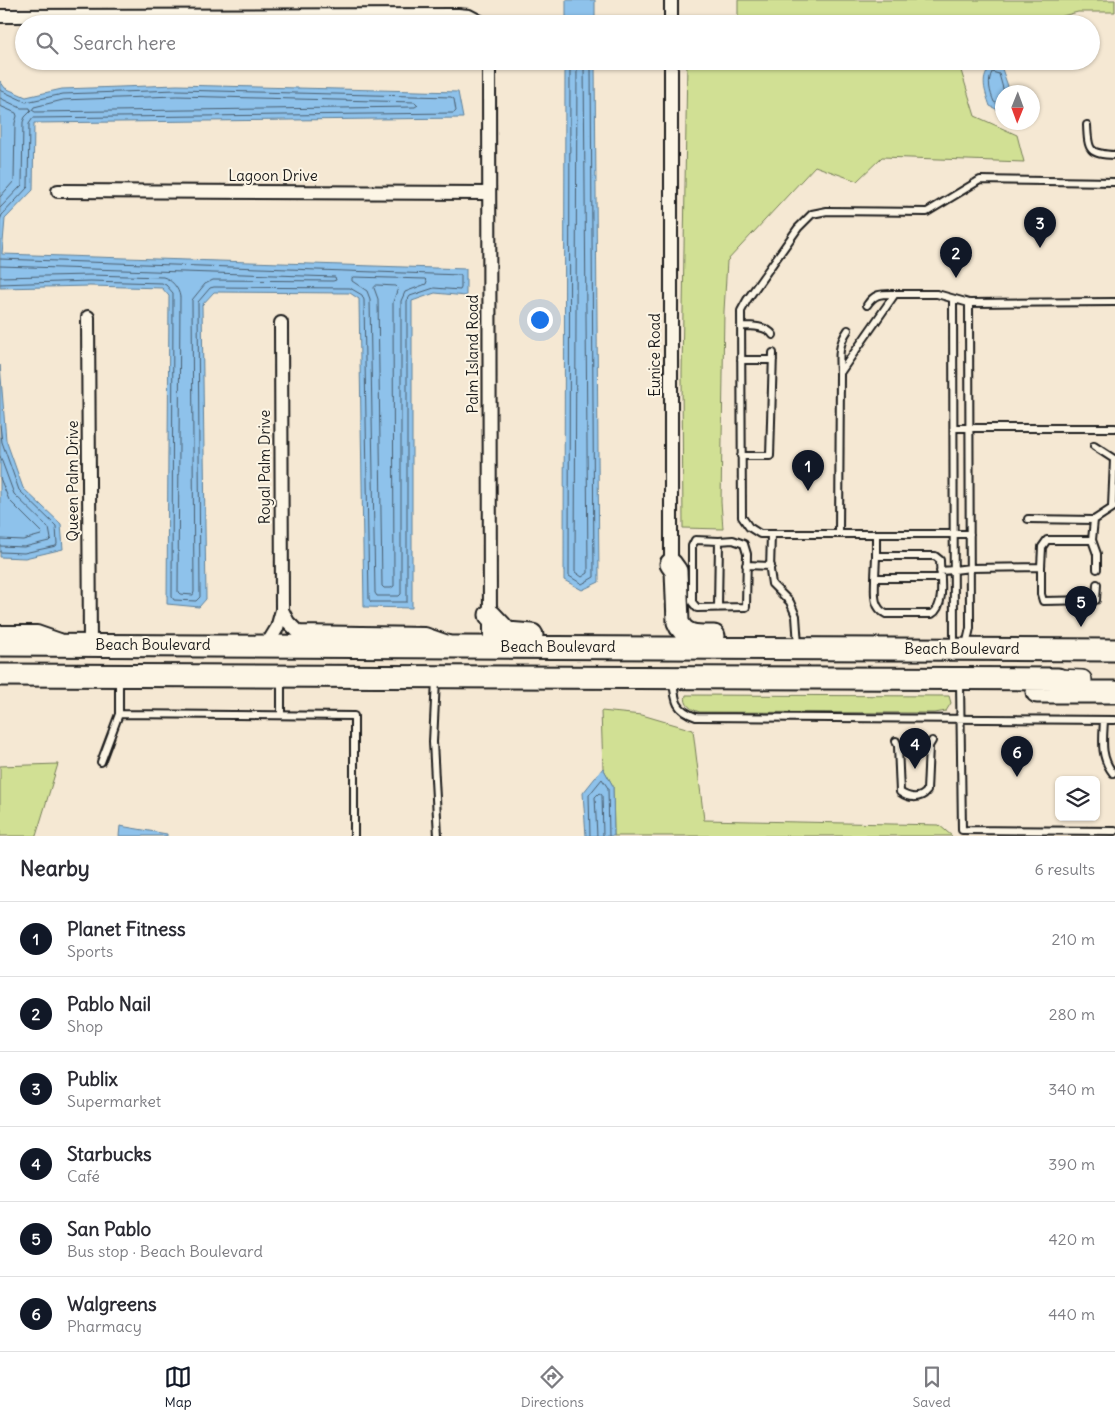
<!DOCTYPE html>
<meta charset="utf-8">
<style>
body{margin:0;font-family:Delius,sans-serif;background:#f7f7f7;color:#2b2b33}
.controls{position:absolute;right:15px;bottom:15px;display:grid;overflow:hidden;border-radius:8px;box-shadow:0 1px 4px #0004}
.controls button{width:45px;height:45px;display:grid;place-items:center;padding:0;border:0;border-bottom:1px solid #e1e1e2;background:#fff;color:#2b2b33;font:25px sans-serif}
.compass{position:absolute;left:995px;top:85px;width:45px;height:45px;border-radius:50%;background:#fff;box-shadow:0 1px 4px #0004;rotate:181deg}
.you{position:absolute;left:539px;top:319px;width:18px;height:18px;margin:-12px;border:4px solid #fff;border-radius:50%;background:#1a73e8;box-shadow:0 0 0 8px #1a73e833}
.badge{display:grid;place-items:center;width:32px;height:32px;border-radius:50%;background:#111827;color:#fff;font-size:16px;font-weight:700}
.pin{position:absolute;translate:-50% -41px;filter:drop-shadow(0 1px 2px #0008)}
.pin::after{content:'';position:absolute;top:26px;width:18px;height:15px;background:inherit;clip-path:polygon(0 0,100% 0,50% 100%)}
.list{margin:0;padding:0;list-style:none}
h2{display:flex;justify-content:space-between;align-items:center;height:65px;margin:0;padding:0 20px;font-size:21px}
h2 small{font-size:16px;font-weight:400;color:#7c7c81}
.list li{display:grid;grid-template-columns:32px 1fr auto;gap:15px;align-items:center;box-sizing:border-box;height:75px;padding:0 20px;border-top:1px solid #e1e1e2}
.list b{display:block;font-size:19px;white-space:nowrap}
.list p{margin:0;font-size:16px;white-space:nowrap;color:#7c7c81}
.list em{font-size:16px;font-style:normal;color:#7c7c81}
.icon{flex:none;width:28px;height:28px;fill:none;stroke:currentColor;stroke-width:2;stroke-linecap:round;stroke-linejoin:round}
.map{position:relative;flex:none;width:1115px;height:836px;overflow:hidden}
.search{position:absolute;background:#fff;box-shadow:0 1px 4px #0004;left:15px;right:15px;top:15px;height:55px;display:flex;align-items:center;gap:12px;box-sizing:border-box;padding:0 18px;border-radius:28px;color:#7c7c81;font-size:19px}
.sheet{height:515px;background:#fff}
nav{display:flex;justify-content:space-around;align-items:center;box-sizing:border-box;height:70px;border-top:1px solid #e1e1e2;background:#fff;font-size:14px;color:#7c7c81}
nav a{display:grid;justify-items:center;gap:2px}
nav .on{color:#111827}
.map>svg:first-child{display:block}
.green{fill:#d1e094;stroke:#767e58}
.water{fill:#8ec2eb;stroke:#608098}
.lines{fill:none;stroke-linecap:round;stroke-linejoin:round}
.shore{stroke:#4a5e6f;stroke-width:1}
.lane-casing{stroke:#1c1c1c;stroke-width:10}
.street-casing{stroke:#1c1c1c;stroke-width:16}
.primary-casing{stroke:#1c1c1c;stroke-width:22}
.highway-casing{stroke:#1c1c1c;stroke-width:25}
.lane{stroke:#fcf5e5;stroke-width:6}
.street{stroke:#fcf5e5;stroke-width:12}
.primary{stroke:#fcf5e5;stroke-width:19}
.highway{stroke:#fcf5e5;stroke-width:21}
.labels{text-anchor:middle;stroke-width:4;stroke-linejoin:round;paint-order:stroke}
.street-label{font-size:15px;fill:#1c1c1c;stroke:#fcf5e5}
</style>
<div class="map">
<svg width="1115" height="836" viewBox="0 0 1115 836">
<rect width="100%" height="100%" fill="#f5e8d3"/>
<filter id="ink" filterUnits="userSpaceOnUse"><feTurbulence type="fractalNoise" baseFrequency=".02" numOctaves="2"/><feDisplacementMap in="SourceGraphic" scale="10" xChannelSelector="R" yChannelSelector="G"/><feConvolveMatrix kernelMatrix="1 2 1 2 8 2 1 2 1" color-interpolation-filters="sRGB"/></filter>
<g filter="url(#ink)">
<path class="green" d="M738 0H1115V12H1078L1031 24H738Z
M687 61H958L975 116 1017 135 1024 162 882 157 857 181 815 166 727 261 724 311 721 502 723 529 683 528 682 373Z
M686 695 949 696 951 703 946 711 935 713 700 712C692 710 683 705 686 695Z
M601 711 642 715 693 730 704 820 939 825 952 836H614L613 786 603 768Z
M58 764 36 836H0V766Z"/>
<path class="water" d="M566 0H595V24H566Z
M565 61H595L599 582 582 590 564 580Z
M992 66 1002 69 1010 92H1002V112L990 106C985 91 979 78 992 66Z
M0 81 5 88 26 97 62 89 177 85 458 92 463 118 34 123 33 190 5 219 2 254 466 269V296L435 293 412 301V608L364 607 359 299 350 293 214 292 202 305 206 599 199 607 167 604 169 296 162 288 90 286 0 288Z
M0 365 6 440 23 488 61 524 63 549 25 558 0 557Z
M603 768 613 786 614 836H586L583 793Z
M120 826 167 834V836H119Z"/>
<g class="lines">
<path class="shore" d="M570 61 569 576 582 584 594 577 591 61
M577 61 575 572 582 577 588 573 584 61
M0 90 26 102 63 94 177 90 451 97 454 99 456 111 454 113 33 118 29 124 28 187 2 215 0 220
M177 96 415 102 418 105 415 107 35 112 32 110 34 107 63 100Z
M0 98 21 108H30L31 111 25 117 23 122 22 185 0 208
M0 106 16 113 17 116 15 123 14 181 0 197
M1002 106 994 102C990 92 987 82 992 72L999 74 1004 92
M0 259 461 275V288L460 290 434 288 410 296 407 301V602H371L369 599 364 300 362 295 350 288 214 287 210 288 198 302 200 597 196 601 174 600 172 597 173 293 166 285 162 283 90 281 0 284
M0 266 335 277 336 280 333 281 213 280 205 284 192 300 194 592 193 595 180 594 178 592 180 297C179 288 171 279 163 277L90 275 0 277
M354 277 425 279 427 281 426 284 405 292 401 301V594L399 596H377L375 593 370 299 367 291 352 281V278Z
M377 285 396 286 398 288 393 302 394 586 391 588H384L382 586 378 299 374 288Z
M0 425 2 442 19 490 56 526 57 544 56 546 24 553 0 552
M0 456 14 494 49 528 51 539 49 541 24 547 0 546
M0 478 9 500 42 533 41 535 23 540 0 539
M590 836 589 795 602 779 608 788 609 836
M597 836 595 797 599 793 602 795 603 836"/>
<defs>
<path id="lane" d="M1087 125C1088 151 1089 154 1115 155
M953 299 954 645
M867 305C875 293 881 294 895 294
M741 326C752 326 767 326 773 335
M741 360H773
M840 373C839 357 838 344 848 330
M954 428H1115
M1094 446 1114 459
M741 456H770L773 353
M1112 507 1114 459H1115
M1094 520 1114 507
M771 534 770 570 772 584 790 602 796 616 798 645
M839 534 840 373 895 294H937L969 303 1115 302
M970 534H760L749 527 742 517 741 311 747 300 798 228 812 214 827 211 927 212 980 180 1115 182
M1092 540 1097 554V569
M876 556V534
M746 565 771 566
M1041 567V594L1043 601 1096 600 1097 584
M940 571 954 570 970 568 1041 567 1042 547 1047 540H1092L1094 520 1028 519
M875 578C875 592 872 607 886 614H932C946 606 940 575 940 560L935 556H876L875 578H940
M718 608 719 541 733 540 744 544 747 554 746 607 697 608 692 602V546L695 540 719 541
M966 646 970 628 969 303
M119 678V714
M436 680 433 742 438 836
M673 681C675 702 676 710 696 717L1115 720
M960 682 962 830 1115 831
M281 715V680
M1104 720C1103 740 1100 757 1113 773
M896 741 898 746 900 792C908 798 920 800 927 791L929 746 932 741
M101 762 119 714 354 716V836"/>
<path id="street" d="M671 0V24
M0 16 458 15 469 16 484 24
M489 61 490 647
M671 61V569
M58 191 489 193
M88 317 90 645
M282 610 288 622 298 632 425 634 448 642
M0 632H37L60 640
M266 646 277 628 282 610 281 323"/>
<path id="primary" d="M1058 679 1082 680"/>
<path id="highway" d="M671 564 676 571 678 622C684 638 700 636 714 636
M490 615 507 633 532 635
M0 645 1115 650
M0 675 1058 679
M1037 692H1115"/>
</defs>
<use href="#lane" class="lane-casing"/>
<use href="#street" class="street-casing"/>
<use href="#primary" class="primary-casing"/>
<use href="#highway" class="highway-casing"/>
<use href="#lane" class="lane"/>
<use href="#street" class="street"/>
<use href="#primary" class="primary"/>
<use href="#highway" class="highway"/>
</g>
</g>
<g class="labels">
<g class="street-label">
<text x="273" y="181">Lagoon Drive</text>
<text transform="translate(473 354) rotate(-90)" y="5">Palm Island Road</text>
<text transform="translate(655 355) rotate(-90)" y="5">Eunice Road</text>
<text transform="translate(265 467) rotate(-90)" y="5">Royal Palm Drive</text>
<text transform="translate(73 481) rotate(-90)" y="5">Queen Palm Drive</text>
<text x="153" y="650">Beach Boulevard</text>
<text x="558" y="652">Beach Boulevard</text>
<text x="962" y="654">Beach Boulevard</text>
</g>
</g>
</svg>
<div class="controls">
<button><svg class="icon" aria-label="layers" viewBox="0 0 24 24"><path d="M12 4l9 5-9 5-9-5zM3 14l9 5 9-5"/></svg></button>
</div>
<svg class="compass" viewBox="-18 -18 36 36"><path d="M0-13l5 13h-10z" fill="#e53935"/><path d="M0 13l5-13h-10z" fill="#7c7c81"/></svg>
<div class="you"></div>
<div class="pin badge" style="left:808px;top:491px">1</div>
<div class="pin badge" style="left:956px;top:278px">2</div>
<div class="pin badge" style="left:1040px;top:248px">3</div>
<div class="pin badge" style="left:915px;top:769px">4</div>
<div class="pin badge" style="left:1081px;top:627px">5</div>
<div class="pin badge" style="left:1017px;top:777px">6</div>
<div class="search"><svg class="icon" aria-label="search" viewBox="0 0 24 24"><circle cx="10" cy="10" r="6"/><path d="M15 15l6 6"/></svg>Search here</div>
</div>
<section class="sheet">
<h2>Nearby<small>6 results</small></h2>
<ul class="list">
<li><span class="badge">1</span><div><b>Planet Fitness</b><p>Sports</p></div><em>210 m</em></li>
<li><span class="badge">2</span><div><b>Pablo Nail</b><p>Shop</p></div><em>280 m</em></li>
<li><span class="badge">3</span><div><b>Publix</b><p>Supermarket</p></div><em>340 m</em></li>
<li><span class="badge">4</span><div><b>Starbucks</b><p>Café</p></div><em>390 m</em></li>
<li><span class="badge">5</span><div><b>San Pablo</b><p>Bus stop · Beach Boulevard</p></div><em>420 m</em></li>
<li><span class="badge">6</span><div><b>Walgreens</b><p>Pharmacy</p></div><em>440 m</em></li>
</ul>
</section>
<nav>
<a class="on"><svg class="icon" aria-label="map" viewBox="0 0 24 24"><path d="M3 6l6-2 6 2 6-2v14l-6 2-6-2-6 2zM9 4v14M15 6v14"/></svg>Map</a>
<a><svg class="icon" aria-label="directions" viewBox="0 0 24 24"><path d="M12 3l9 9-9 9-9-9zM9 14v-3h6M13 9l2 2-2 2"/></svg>Directions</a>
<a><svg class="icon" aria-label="saved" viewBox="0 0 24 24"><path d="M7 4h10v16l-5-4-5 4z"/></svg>Saved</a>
</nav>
